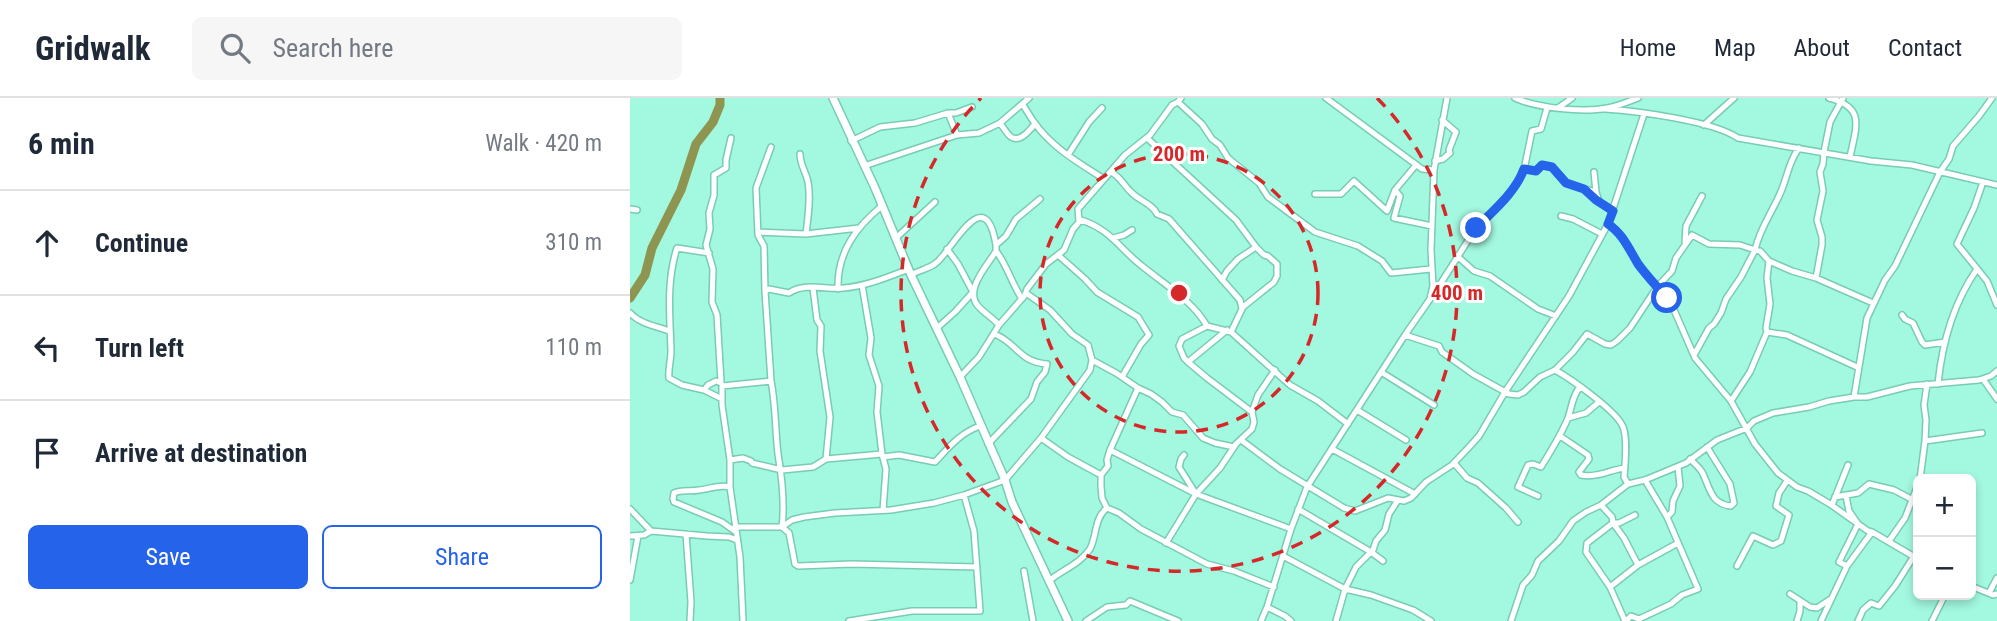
<!DOCTYPE html>
<meta charset="utf-8">
<style>
body{margin:0;font-family:"Roboto Condensed",sans-serif;background:#f6f6f7;color:#1f2937}
.controls{position:absolute;right:21px;bottom:21px;display:grid;overflow:hidden;border-radius:10px;box-shadow:0 4px 10px #0003}
.controls button{width:63px;height:63px;display:grid;place-items:center;padding:0;border:0;border-bottom:2px solid #e0e1e3;background:#fff;color:#1f2937;font:35px sans-serif}
.stop{position:absolute;width:21px;height:21px;margin:-16px;border:5px solid #2563eb;border-radius:50%;background:#fff}
.stop.end{background:#2563eb;border-color:#fff;box-shadow:0 2px 7px #0008}
.list{margin:0;padding:0;list-style:none}
h2{display:flex;justify-content:space-between;align-items:center;height:91px;margin:0;padding:0 28px;font-size:30px}
h2 small{font-size:23px;font-weight:400;color:#747a83}
.list li{display:grid;grid-template-columns:46px 1fr auto;gap:21px;align-items:center;box-sizing:border-box;height:105px;padding:0 28px;border-top:2px solid #e0e1e3}
.list b{display:block;font-size:26px;white-space:nowrap}
.list em{font-size:23px;font-style:normal;color:#747a83}
.actions{display:flex;gap:14px;padding:21px 28px}
.actions a{flex:1;padding:16px 0;border:2px solid #2563eb;border-radius:10px;text-align:center;font-size:24px;color:#2563eb}
.actions .main{background:#2563eb;color:#fff}
.icon{flex:none;width:38px;height:38px;fill:none;stroke:currentColor;stroke-width:2;stroke-linecap:round;stroke-linejoin:round}
.map{position:relative;flex:none;width:1367px;height:523px;overflow:hidden}
header{display:flex;align-items:center;gap:42px;box-sizing:border-box;height:98px;padding:0 35px;background:#fff;border-bottom:2px solid #e0e1e3}
header strong{font-size:33px}
nav{display:flex;gap:38px;margin-inline-start:auto;font-size:24px}
.search{width:490px;height:63px;background:#f6f6f7;display:flex;align-items:center;gap:18px;box-sizing:border-box;padding:0 24px;border-radius:10px;color:#747a83;font-size:26px}
main{display:flex}
aside{flex:1;background:#fff}
.map>svg:first-child{display:block}
.lines{fill:none;stroke-linecap:round;stroke-linejoin:round}
.river{stroke:#8d9551;stroke-width:9}
.street-casing{stroke:#78ccb6;stroke-width:8}
.secondary-casing{stroke:#78ccb6;stroke-width:10}
.street{stroke:#fff;stroke-width:5}
.secondary{stroke:#fff;stroke-width:7}
.route{stroke:#2563eb;stroke-width:9}
.ring{fill:none;stroke:#d62828;stroke-width:3.5;stroke-dasharray:12 9}
.centre{fill:#d62828;stroke:#fff;stroke-width:3.5}
.ring-label{font-size:21px;text-anchor:middle;font-weight:bold;fill:#d62828;stroke:#fff;stroke-width:6;stroke-linejoin:round;paint-order:stroke}
</style>
<header>
<strong>Gridwalk</strong>
<div class="search"><svg class="icon" aria-label="search" viewBox="0 0 24 24"><circle cx="10" cy="10" r="6"/><path d="M15 15l6 6"/></svg>Search here</div>
<nav><a>Home</a><a>Map</a><a>About</a><a>Contact</a></nav>
</header>
<main>
<aside>
<h2>6 min<small>Walk · 420 m</small></h2>
<ul class="list">
<li><svg class="icon" aria-label="ahead" viewBox="0 0 24 24"><path d="M12 20V5M6 11l6-6 6 6"/></svg><div><b>Continue</b></div><em>310 m</em></li>
<li><svg class="icon" aria-label="left" viewBox="0 0 24 24"><path d="M17 20v-9H6M10 6l-5 5 5 5"/></svg><div><b>Turn left</b></div><em>110 m</em></li>
<li><svg class="icon" aria-label="arrive" viewBox="0 0 24 24"><path d="M6 21V4h12l-3 4 3 4H6"/></svg><div><b>Arrive at destination</b></div></li>
</ul>
<div class="actions"><a class="main">Save</a><a>Share</a></div>
</aside>
<div class="map">
<svg width="1367" height="523" viewBox="0 0 1367 523">
<rect width="100%" height="100%" fill="#a3f8e0"/>
<g class="lines">
<path class="river" d="M0 200 15 177 22 150 51 92 66 46 83 24 90 7V0"/>
<defs>
<path id="street" d="M696 0 792 71 804 72
M885 0C907 10 954 15 977 10 988 8 998 4 1008 0
M1199 0C1236 9 1226 29 1220 59
M1213 0 1200 24 1194 54 1193 66 1190 74 1193 93 1187 122 1192 139V147L1186 180 1243 205
M548 4 572 26 582 41 590 47 598 60 629 85 638 99 685 134 728 148 752 163 761 175 801 171
M928 10 942 0
M975 11C1007 13 1083 23 1108 40L1241 63 1282 67 1367 87
M318 15 327 37
M1014 16 978 126 985 131 992 140 1015 175 1041 205 1065 260 1101 303 1125 346 1148 375 1167 389 1178 393 1200 406 1238 433 1242 434 1217 468 1191 523
M404 24C421 49 449 65 474 81
M370 25 399 0
M1074 27 1104 0
M517 40 606 122 626 149
M221 43 250 29 285 25 318 15H326L342 9
M170 56C170 67 176 74 178 84 181 100 178 119 176 136
M438 57 459 24 472 10
M805 63 813 61 820 55 819 52 826 34 812 22
M234 68 327 37 349 35 370 25C373 29 377 36 381 39 390 45 400 32 405 26L393 7
M894 71 906 73 912 67 922 69 936 84 954 91
M481 74C491 79 493 87 501 94 509 103 522 105 527 116L539 121 610 202 612 211 601 234 660 287 688 303 718 326
M964 74 966 94
M1353 84 1344 110 1327 146 1357 183 1367 207
M765 92 770 98 764 120 802 128
M685 96H711L724 83 757 113 765 92 786 67
M969 104 966 94 954 91 966 102 983 113
M0 111 7 112
M931 118 943 121 972 136
M449 124 448 111 495 57 520 37 542 7 548 4 551 0
M128 134 176 136 229 130
M267 139 305 104
M483 140 494 137 502 132
M1055 145 1056 128 1072 98
M366 153C377 167 382 186 392 201
M79 155 47 150C36 184 40 218 41 253 41 262 38 271 39 280L52 287 74 292 78 287 86 283 91 285
M428 157 455 181 467 194 508 219 519 237 511 246 492 279
M827 158 844 173 860 178 908 211 926 218
M1139 163 1162 173 1186 180
M281 177C289 172 299 171 306 165 322 153 355 81 366 147
M592 182 597 173 608 161 626 149 634 157 638 158 647 166V178L644 184 613 209
M232 187 241 240 239 257 249 288 247 314 252 356
M183 190 187 222 191 228 190 253 200 319 196 361
M208 191C207 154 226 129 253 107
M135 193 134 148 128 137 126 90 141 49
M802 199 846 130 876 99 888 84 895 67 902 33 911 31 917 10
M0 215C10 226 26 228 39 233
M1272 217 1275 221 1283 225 1292 244 1295 247 1315 244
M369 227C363 220 354 215 348 208 334 192 357 168 366 153V147L376 138 386 121 410 101
M577 228 552 241 549 248 554 260 558 264 597 232
M307 230 325 214 343 194 328 166 317 151
M1137 234 1157 237 1227 269
M775 237 809 248 812 254 843 276 879 296 888 297 894 294 910 279 925 272 943 254 957 236 975 246 981 247 987 243 1000 230 1027 189 1042 173 1046 160 1062 137 1079 146 1110 147 1125 152 1111 179 1096 201 1091 215 1084 226 1079 230 1064 257
M462 262 486 275 508 290 521 296 532 304 542 314 553 317 573 340 585 345 604 349
M558 264 577 280 622 314
M925 272C941 281 987 313 993 329 998 341 995 366 994 379L998 386
M751 274 804 307
M330 279 349 259 369 227 395 197 397 191 416 166 434 152 443 131 451 122C480 131 491 152 512 168 534 186 563 203 577 228L601 234
M1353 281 1367 301
M141 283C146 308 145 332 148 356 152 380 155 405 152 429L159 435 165 466 168 468 222 466 347 469
M91 284 87 217 82 204 83 171 76 147 80 131 79 115 84 97V77L96 70V62L101 40
M1308 286C1312 246 1324 204 1347 171
M508 290 480 352 477 362 478 368 471 377V388L472 400 477 410 489 415 511 431 577 466 604 473 644 489
M74 292 92 301
M1224 299 1237 220 1255 182 1265 168 1310 74 1319 61 1323 48 1349 18 1362 0
M1101 303 1120 274 1137 234 1136 230 1140 206 1137 180 1139 163 1130 153 1125 152C1130 129 1144 112 1152 91 1158 76 1159 63 1169 50
M727 312 776 342
M938 320 956 315 969 304
M930 338 958 357 959 361 949 374 951 377C967 380 979 372 995 370
M411 340 438 359 471 377
M611 342 650 371 714 410 725 413 758 400 774 403 781 400 796 384 822 367 841 347 849 338 875 294 939 198 978 126
M1295 343 1352 335
M358 346 401 301 407 284 415 274 417 266C388 264 387 244 364 236
M702 351 785 396
M480 352 566 396 661 431
M554 357 551 361 549 369 566 396
M253 359 269 357 305 364C319 349 330 335 350 328
M1060 361C1064 365 1069 369 1072 374 1080 389 1080 406 1101 408L1104 405 1100 386 1077 349
M100 362 113 360 121 363 122 365 152 372 183 369 196 361 252 356 256 371 253 412
M824 365 837 380 848 385 876 410 888 424
M1290 381 1295 343 1296 322 1294 307 1297 286
M1015 382 1037 419 1042 414 1043 403 1050 388 1048 369
M100 389C89 386 80 391 69 392 60 394 52 391 44 395L43 401 44 404 92 424 106 434
M908 398 888 389 898 367 903 366 911 369C921 353 931 337 938 320 942 309 942 298 950 289
M1216 398 1219 413 1228 426 1209 464 1217 468
M1205 399 1228 395 1239 386 1264 392 1283 402
M971 407 982 419 983 425H989L1005 417
M1202 407 1218 367
M0 411 21 433
M668 411 741 454 753 463
M105 429H152L162 422 174 419 205 415 261 412 304 405 334 397 375 382 411 340 460 272 462 262 458 247 442 236 420 212 396 195
M1242 434 1288 461
M56 436 61 504 60 523
M0 438 14 437 21 433 77 438 99 439 107 442
M1259 443 1275 420 1288 387
M536 445 566 396 590 370 606 346 622 331 624 324 622 314 628 297 645 272
M741 454 726 469 715 491 741 497 783 512 801 523
M742 455 746 443 755 432 759 416 768 402
M653 458 715 491 706 523
M1008 467 980 489 956 454 957 445 983 425 994 440 1008 467 1048 445
M1107 468 1123 438 1143 447 1151 443 1159 417 1146 408 1149 395 1157 383
M394 473 403 523
M0 482 8 438
M419 483C432 472 450 466 460 451 467 438 464 420 477 410
M1341 488 1363 497 1367 496
M980 489 995 523
M1359 495 1367 480
M1160 496 1180 509 1187 510 1199 502
M637 509 655 518 661 523
M113 523 110 459 100 389V362L92 307V288L141 283 135 193 139 191 159 195C175 184 196 192 214 190 237 188 258 179 279 171
M219 523 282 513H350L344 433 334 397
M456 523 477 509 496 507 500 503 548 523
M631 523 637 509 661 431 677 389 775 237 800 201 803 188 801 152 804 72 817 0
M881 523 893 487 902 477 908 463 929 443 943 423 956 414 971 407 998 386 1015 382 1056 365 1087 342 1117 330 1124 323 1143 315 1179 309 1199 303 1224 299H1237L1280 288 1349 282 1361 278 1367 273
M996 523 1001 518 1009 521 1041 506 1052 497 1068 491 1037 419
M1167 523 1170 513V503
M1228 523 1233 512 1241 505 1249 508 1265 488 1284 458
M1302 523 1315 497"/>
<path id="secondary" d="M203 0 245 90 281 177 330 279 375 382 382 404 438 523"/>
</defs>
<use href="#street" class="street-casing"/>
<use href="#secondary" class="secondary-casing"/>
<use href="#street" class="street"/>
<use href="#secondary" class="secondary"/>
</g>
<g class="lines">
<path class="route" d="M846 130C863 113 885 95 894 71L906 73 912 67 922 69 936 85 954 91 966 102 983 113 978 126C993 136 999 151 1008 166 1017 178 1027 189 1037 200"/>
</g>
<g class="ring">
<circle cx="549" cy="195" r="139"/>
<path d="M747 0A278 278 0 1 1 351 0"/>
</g>
<circle cx="549" cy="195" r="10" class="centre"/>
<g class="ring-label">
<text x="549" y="63">200 m</text>
<text x="827" y="202">400 m</text>
</g>
</svg>
<div class="controls">
<button>+</button>
<button>−</button>
</div>
<div class="stop" style="left:1037px;top:200px"></div>
<div class="stop end" style="left:846px;top:130px"></div>
</div>
</main>
